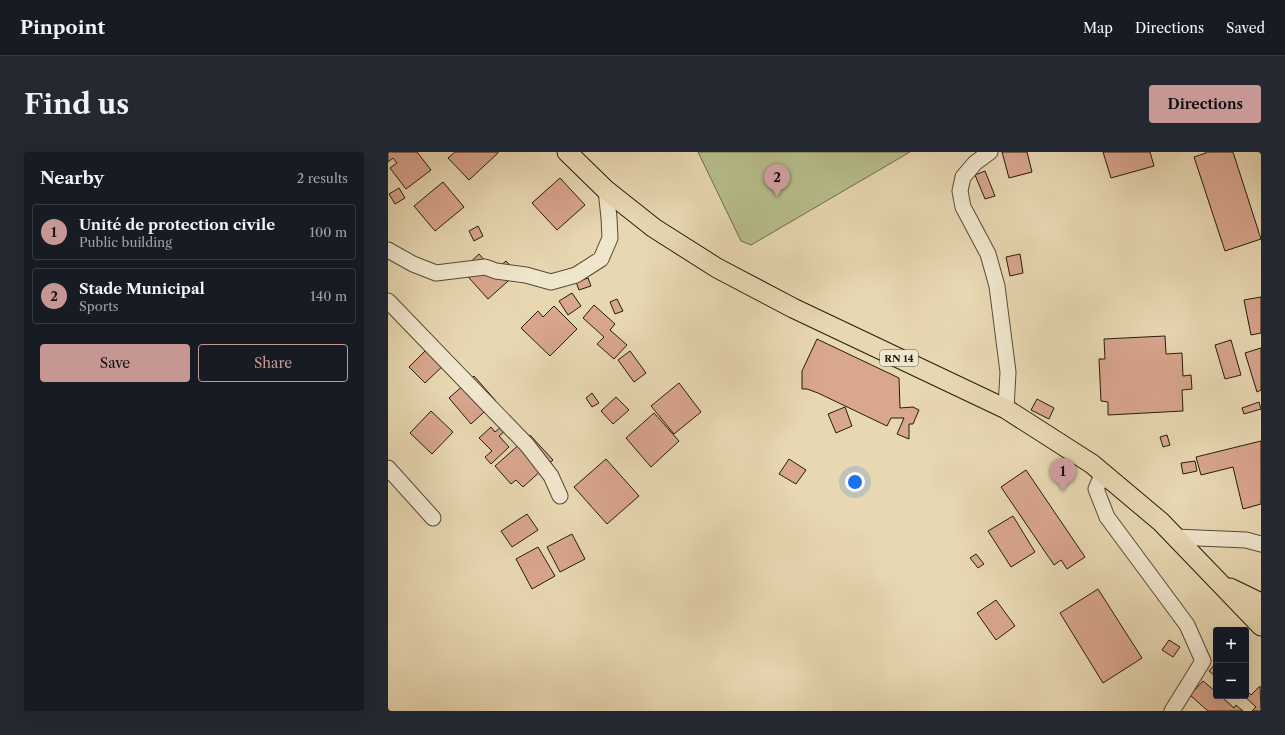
<!DOCTYPE html>
<meta charset="utf-8">
<style>
body{margin:0;font-family:"Libre Caslon Text",serif;background:#242831;color:#f1f3f6}
.controls{position:absolute;right:12px;bottom:12px;display:grid;overflow:hidden;border-radius:4px;box-shadow:0 4px 16px #0002}
.controls button{width:36px;height:36px;display:grid;place-items:center;padding:0;border:0;border-bottom:1px solid #363941;background:#171b24;color:#f1f3f6;font:20px sans-serif}
.you{position:absolute;left:467px;top:330px;width:14px;height:14px;margin:-10px;border:3px solid #fff;border-radius:50%;background:#1a73e8;box-shadow:0 0 0 6px #1a73e833}
.badge{display:grid;place-items:center;width:26px;height:26px;border-radius:50%;background:#c59692;color:#111;font-size:13px;font-weight:700}
.pin{position:absolute;translate:-50% -33px;filter:drop-shadow(0 1px 2px #0008)}
.pin::after{content:'';position:absolute;top:21px;width:14px;height:12px;background:inherit;clip-path:polygon(0 0,100% 0,50% 100%)}
.list{margin:0;padding:0;list-style:none}
h2{display:flex;justify-content:space-between;align-items:center;height:52px;margin:0;padding:0 16px;font-size:17px}
h2 small{font-size:13px;font-weight:400;color:#9ea1a6}
.list li{display:grid;grid-template-columns:26px 1fr auto;gap:12px;align-items:center;box-sizing:border-box;height:56px;margin:0 8px 8px;padding:0 8px;border:1px solid #363941;border-radius:4px}
.list b{display:block;font-size:15px;white-space:nowrap}
.list p{margin:0;font-size:13px;white-space:nowrap;color:#9ea1a6}
.list em{font-size:13px;font-style:normal;color:#9ea1a6}
.actions{display:flex;gap:8px;padding:12px 16px}
.actions a{flex:1;padding:9px 0;border:1px solid #c59692;border-radius:4px;text-align:center;font-size:14px;color:#c59692}
.actions .main{background:#c59692;color:#111}
.map{position:relative;flex:none;width:873px;height:559px;overflow:hidden;border-radius:4px}
header{display:flex;align-items:center;gap:24px;box-sizing:border-box;height:56px;padding:0 20px;background:#171b24;border-bottom:1px solid #363941}
header strong{font-size:19px}
nav{display:flex;gap:22px;margin-inline-start:auto;font-size:14px}
.intro{display:flex;align-items:center;justify-content:space-between;box-sizing:border-box;height:96px;padding:0 24px}
h1{margin:0;font-size:28px}
.button{padding:10px 18px;border-radius:4px;background:#c59692;color:#111;font-size:14px;font-weight:700}
main{display:flex;gap:24px;padding:0 24px}
aside{flex:1;background:#171b24;border-radius:4px;box-shadow:0 4px 16px #0002}
.map>svg:first-child{display:block}
.green{fill:#b7be8b;stroke:#6e6c4c}
.building{fill:#d9a68e;stroke:#251b0d}
.lines{fill:none;stroke-linecap:round;stroke-linejoin:round}
.minor-casing{stroke:#564a36;stroke-width:17}
.major-casing{stroke:#251b0d;stroke-width:21}
.minor{stroke:#f0e6cd;stroke-width:15}
.major{stroke:#e8d8b2;stroke-width:19}
.labels{text-anchor:middle;stroke-width:3;stroke-linejoin:round;paint-order:stroke}
.shield{fill:#f0e6cd;stroke:#625847;stroke-width:1}
.shield-label{font-size:10px;font-weight:bold;fill:#251b0d}
</style>
<header>
<strong>Pinpoint</strong>
<nav><a>Map</a><a>Directions</a><a>Saved</a></nav>
</header>
<div class="intro"><h1>Find us</h1><a class="button">Directions</a></div>
<main>
<aside>
<h2>Nearby<small>2 results</small></h2>
<ul class="list">
<li><span class="badge">1</span><div><b>Unité de protection civile</b><p>Public building</p></div><em>100 m</em></li>
<li><span class="badge">2</span><div><b>Stade Municipal</b><p>Sports</p></div><em>140 m</em></li>
</ul>
<div class="actions"><a class="main">Save</a><a>Share</a></div>
</aside>
<div class="map">
<svg width="873" height="559" viewBox="0 0 873 559">
<rect width="100%" height="100%" fill="#e8d8b2"/>
<filter id="stains"><feTurbulence type="fractalNoise" baseFrequency=".005" numOctaves="4"/><feColorMatrix values="0 0 0 0 .2 0 0 0 0 .09 0 0 0 0 .02 0 0 0 .5 -.17"/></filter>
<radialGradient id="worn" r=".72"><stop offset=".6" stop-color="#630" stop-opacity="0"/><stop offset="1" stop-color="#630" stop-opacity=".3"/></radialGradient>
<path class="green" d="M310 0H522L363 93 353 89Z"/>
<path class="building" d="M0 0H29L43 18 18 37 2 16 9 11 5 6 0 10Z
M67 0H110V1L81 28 60 6Z
M614 0H639L644 20 621 26Z
M715 0H762L766 14 723 26Z
M817 0H845L873 87 837 99 806 5 818 1Z
M597 19 607 44 597 47 587 23Z
M172 26 197 53 169 78 144 51Z
M55 30 76 55 47 79 26 54Z
M11 36 17 46 7 52 1 42Z
M90 74 95 84 86 89 81 79Z
M91 102 106 119 118 109 129 121 100 147 74 118Z
M632 102 635 121 622 124 618 105Z
M200 126 203 134 191 138 188 130Z
M184 141 193 154 180 163 171 149Z
M873 145V181L863 183 856 148Z
M229 147 235 159 227 162 222 150Z
M206 153 227 172 222 178 239 193 226 207 209 192 216 185 195 166Z
M166 154 189 177 162 204 133 176 150 159 155 165Z
M777 184 778 202 794 201 795 224 803 223 804 237 794 238 795 259 720 263V250L713 249 711 207H717L716 187Z
M429 187 511 226 512 256 525 255 531 258 525 272H521V287L509 282 516 266H503L499 274 430 241 419 237H414V219Z
M843 188 853 223 837 227 827 193Z
M44 192 60 209 37 231 21 215Z
M873 196V238L869 240 857 201Z
M242 199 258 221 246 230 230 208Z
M86 224 108 249 83 272 61 246Z
M291 231 313 260 286 282 263 254Z
M204 241 211 251 204 255 198 246Z
M228 245 241 258 225 272 213 259Z
M649 247 666 256 661 267 643 258Z
M871 250 873 257 856 262 854 256Z
M457 255 464 274 448 281 440 262Z
M43 259 65 280 44 302 22 281Z
M266 261 291 289 263 315 238 286Z
M103 275 107 280 113 275 117 279 111 284 121 295 103 312 97 305 104 299 91 286Z
M142 283 165 308 135 335 128 328 123 332 107 314Z
M779 283 782 293 775 295 772 285Z
M873 289V352L855 357 845 315 813 323 808 305Z
M218 307 251 344 219 372 186 335Z
M401 307 418 318 408 332 391 322Z
M807 309 809 319 795 322 793 311Z
M638 318 697 405 679 417 673 408 666 413 613 335Z
M139 362 150 378 124 395 113 379Z
M625 364 647 400 623 415 600 379Z
M184 382 197 407 172 420 159 395Z
M150 395 167 424 144 437 128 407Z
M588 402 596 412 590 416 582 406Z
M710 437 754 506 715 531 672 461Z
M608 448 627 474 608 488 589 461Z
M781 488 792 495 785 505 774 498Z
M828 511V525L821 519Z
M815 529 828 540V544H833L846 556 848 553 855 559H820L802 543Z
M872 534 873 559H864L868 555 856 544H858V538L863 543Z"/>
<g class="lines">
<defs>
<path id="minor" d="M602 0 587 11 575 25 572 39 575 55 600 102 609 134 620 220 618 257
M0 98 25 112 48 121 97 115 108 119 138 123 163 130 188 123 213 107 222 86 221 66 218 38
M0 149 139 293 163 324 172 344
M0 316 45 366
M715 321 708 337 719 365 799 473 815 509 784 559
M787 385 858 388 873 392"/>
<path id="major" d="M179 0 218 38 266 76 329 116 405 156 618 257 704 312 773 370 873 474
M842 436 873 451"/>
</defs>
<use href="#minor" class="minor-casing"/>
<use href="#major" class="major-casing"/>
<use href="#minor" class="minor"/>
<use href="#major" class="major"/>
</g>
<g class="labels">
<rect class="shield" x="492" y="198" width="38" height="16" rx="3"/>
<g class="shield-label">
<text x="511" y="210">RN 14</text>
</g>
</g>
<rect width="100%" height="100%" filter="url(#stains)"/>
<rect width="100%" height="100%" fill="url(#worn)"/>
</svg>
<div class="controls">
<button>+</button>
<button>−</button>
</div>
<div class="you"></div>
<div class="pin badge" style="left:675px;top:339px">1</div>
<div class="pin badge" style="left:389px;top:45px">2</div>
</div>
</main>
